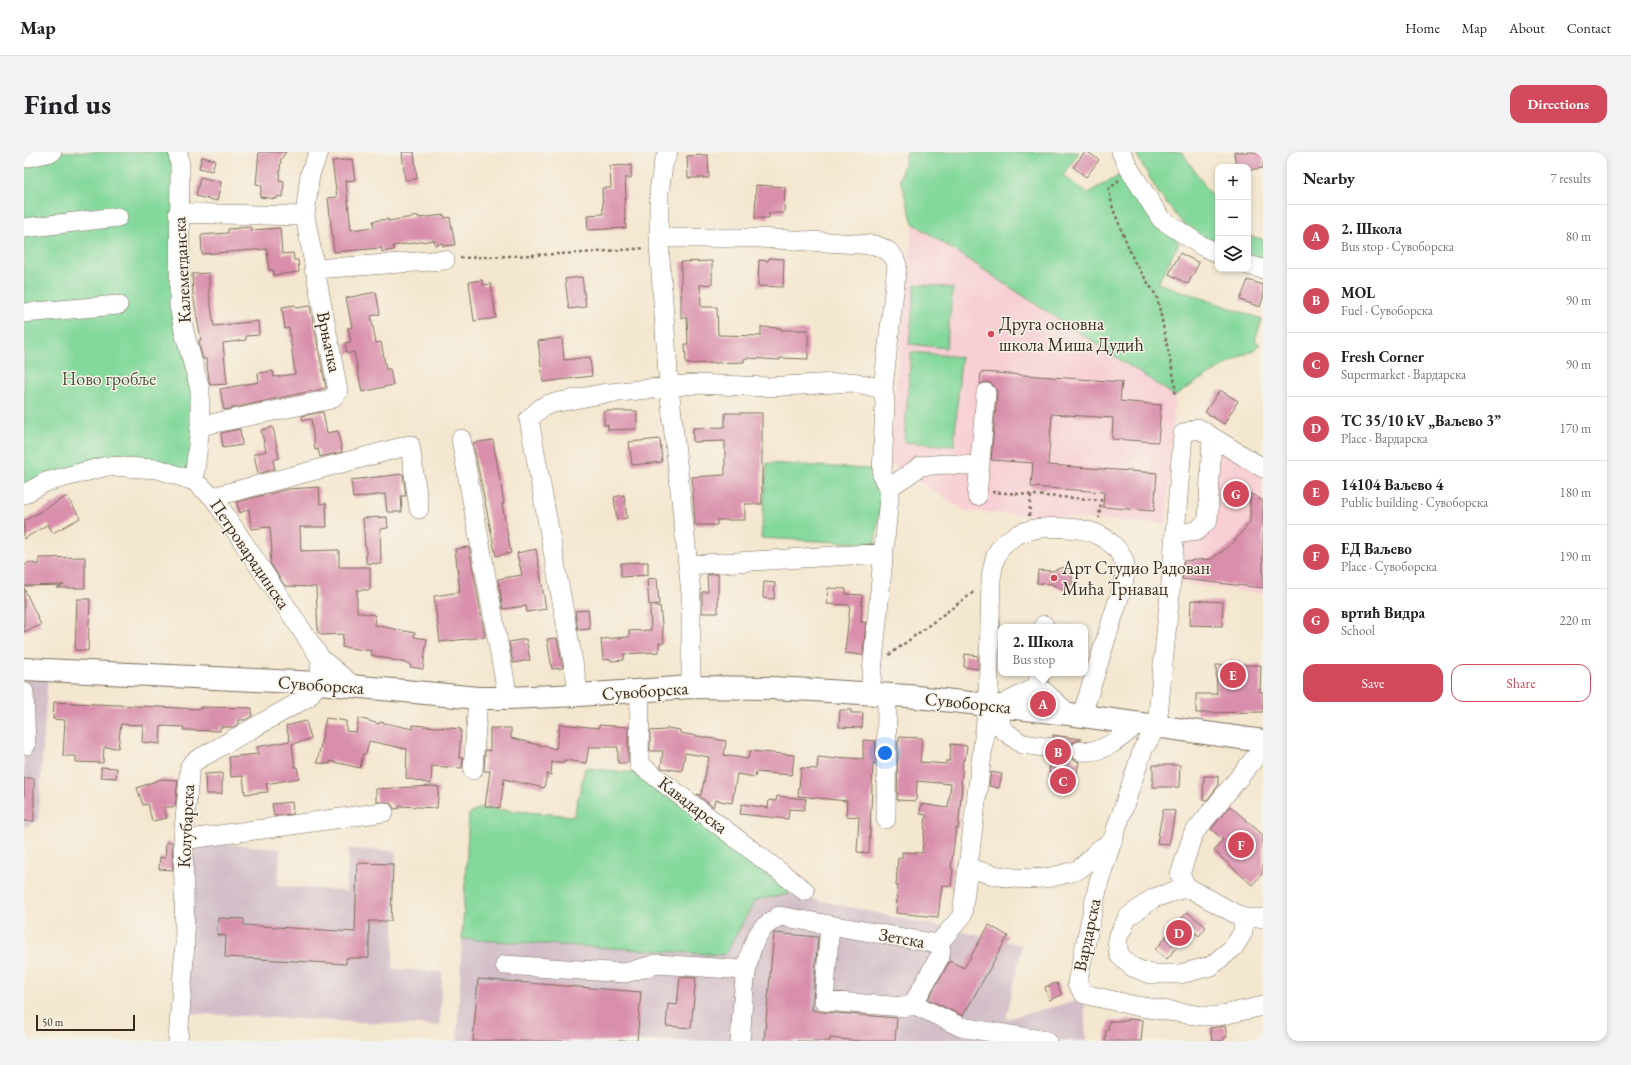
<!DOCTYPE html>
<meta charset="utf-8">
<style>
body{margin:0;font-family:"EB Garamond",serif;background:#f2f2f2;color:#202124}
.controls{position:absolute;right:12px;top:12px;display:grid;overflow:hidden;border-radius:8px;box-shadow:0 2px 6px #0003}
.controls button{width:36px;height:36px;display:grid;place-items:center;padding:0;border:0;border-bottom:1px solid #e0e0e0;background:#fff;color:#202124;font:20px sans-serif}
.scale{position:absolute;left:12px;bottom:10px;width:99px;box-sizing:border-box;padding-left:4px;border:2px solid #3b2a1e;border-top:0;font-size:11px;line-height:14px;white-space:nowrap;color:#3b2a1e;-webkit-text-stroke:3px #f7f3e8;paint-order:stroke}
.you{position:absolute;left:861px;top:601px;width:14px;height:14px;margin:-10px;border:3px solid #fff;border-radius:50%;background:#1a73e8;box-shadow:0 0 0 6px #1a73e833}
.badge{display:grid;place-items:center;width:26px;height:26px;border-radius:50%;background:#d1495b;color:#fff;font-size:13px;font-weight:700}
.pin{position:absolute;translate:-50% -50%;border:2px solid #fff;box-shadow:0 1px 4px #0006}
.popup{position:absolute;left:974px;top:472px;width:90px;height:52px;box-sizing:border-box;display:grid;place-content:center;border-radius:8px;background:#fff;filter:drop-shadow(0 1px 3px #0005);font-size:13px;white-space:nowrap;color:#757577}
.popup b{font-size:15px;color:#202124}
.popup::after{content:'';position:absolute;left:50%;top:100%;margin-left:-8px;border:8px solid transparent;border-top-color:#fff}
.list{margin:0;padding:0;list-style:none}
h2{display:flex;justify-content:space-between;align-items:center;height:52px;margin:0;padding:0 16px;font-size:17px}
h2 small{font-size:13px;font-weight:400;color:#757577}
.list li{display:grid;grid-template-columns:26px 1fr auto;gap:12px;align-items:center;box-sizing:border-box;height:64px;padding:0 16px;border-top:1px solid #e0e0e0}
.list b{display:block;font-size:15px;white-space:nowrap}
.list p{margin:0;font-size:13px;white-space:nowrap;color:#757577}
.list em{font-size:13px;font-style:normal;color:#757577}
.actions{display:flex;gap:8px;padding:12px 16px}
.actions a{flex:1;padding:9px 0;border:1px solid #d1495b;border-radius:12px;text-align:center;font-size:14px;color:#d1495b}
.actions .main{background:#d1495b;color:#fff}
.icon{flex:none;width:22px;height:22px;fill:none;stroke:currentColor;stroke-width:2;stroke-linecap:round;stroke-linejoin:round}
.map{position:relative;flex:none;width:1239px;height:889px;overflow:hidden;border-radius:12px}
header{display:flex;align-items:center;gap:24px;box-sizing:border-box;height:56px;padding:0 20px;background:#fff;border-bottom:1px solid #e0e0e0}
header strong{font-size:19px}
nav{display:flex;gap:22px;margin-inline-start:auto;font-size:14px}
.intro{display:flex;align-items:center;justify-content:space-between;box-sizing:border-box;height:96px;padding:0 24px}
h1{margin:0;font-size:28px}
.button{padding:10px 18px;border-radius:12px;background:#d1495b;color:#fff;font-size:14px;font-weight:700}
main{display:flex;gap:24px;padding:0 24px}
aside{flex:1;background:#fff;border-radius:12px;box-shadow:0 2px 6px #0003}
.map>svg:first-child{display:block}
.built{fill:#f7cfd4}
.industrial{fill:#d2bdc8}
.green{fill:#83d89b;stroke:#5f815c}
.building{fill:#d98fac}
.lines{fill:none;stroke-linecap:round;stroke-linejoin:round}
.minor-tunnel{stroke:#cfc1ac;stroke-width:19;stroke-dasharray:19 10;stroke-linecap:butt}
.minor-casing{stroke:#7c6c5c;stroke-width:20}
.major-casing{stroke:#7c6c5c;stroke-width:24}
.path{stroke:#7c6c5c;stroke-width:2.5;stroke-dasharray:3 3;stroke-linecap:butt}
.minor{stroke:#fff;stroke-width:19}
.major{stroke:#fff;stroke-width:22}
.poi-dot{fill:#d1495b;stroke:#f7f3e8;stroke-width:1.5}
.labels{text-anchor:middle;stroke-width:3;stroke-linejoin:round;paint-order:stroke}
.street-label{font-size:18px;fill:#3b2a1e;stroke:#f7f3e8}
.poi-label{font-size:18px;fill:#3b2a1e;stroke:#f7f3e8;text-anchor:start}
.park-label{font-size:18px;fill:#4d563d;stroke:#f7f3e8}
</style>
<header>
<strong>Map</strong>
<nav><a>Home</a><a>Map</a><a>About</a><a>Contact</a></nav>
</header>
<div class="intro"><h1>Find us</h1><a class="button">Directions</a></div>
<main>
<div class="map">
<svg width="1239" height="889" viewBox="0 0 1239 889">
<rect width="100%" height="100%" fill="#f7f3e8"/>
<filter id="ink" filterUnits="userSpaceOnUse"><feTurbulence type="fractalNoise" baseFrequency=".025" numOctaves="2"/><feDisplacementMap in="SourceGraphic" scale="8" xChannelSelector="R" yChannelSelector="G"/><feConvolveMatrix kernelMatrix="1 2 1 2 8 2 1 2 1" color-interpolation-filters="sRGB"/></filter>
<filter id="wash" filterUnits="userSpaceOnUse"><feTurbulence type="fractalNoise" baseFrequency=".012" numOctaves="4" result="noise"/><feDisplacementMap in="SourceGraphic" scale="16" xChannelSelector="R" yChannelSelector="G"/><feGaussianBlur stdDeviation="0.9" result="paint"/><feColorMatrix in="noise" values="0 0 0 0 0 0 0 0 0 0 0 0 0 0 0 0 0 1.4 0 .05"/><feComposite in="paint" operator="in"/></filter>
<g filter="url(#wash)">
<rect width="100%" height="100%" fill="#f4e7d0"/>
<path class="built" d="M889 71 1151 244 1142 372 942 359 864 310Z
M1188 285 1239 316V442L1147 430 1151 382 1173 379Z"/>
<path class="industrial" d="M24 519 14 669 0 675V528Z
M159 688 256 697 254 734 322 739 325 697 372 699 369 817 418 820 416 874 156 861Z
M766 742 998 793 982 867 1060 847 1062 889H433L438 787 700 803 731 748Z"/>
<path class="green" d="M0 0H154L155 154 174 226 170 329 84 314 0 342Z
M883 0H1055L1039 24 1063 41 1106 18 1155 91 1134 131 1238 167 1231 189 1236 192 1231 197 1172 230 1151 244 889 71 876 27Z
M1111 0H1158L1194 53V96L1161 74 1135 42Z
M1224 84 1239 87V110L1224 105Z
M891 132 929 136 922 196 885 192Z
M887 200 937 205 930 294 880 290Z
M743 311 861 318 851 392 737 386Z
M561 616 611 621 634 633 711 689 766 742 731 748 701 803 438 787 445 662 456 656 550 664Z"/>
<g id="blocks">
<path class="building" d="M235 0H262L257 7 255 28 260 29 259 45 254 44 253 47 236 45 238 33 232 32Z
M378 0H390L393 27 381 28Z
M1061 0H1064L1075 8 1062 25 1049 15Z
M1210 0H1239V16L1224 18V15H1212Z
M684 3 685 26H664L663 4Z
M178 5 191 8 188 19 175 16Z
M328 7 331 28 322 29 327 78 350 75 349 69 364 67V69L395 64V66L420 63 421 66 426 65 431 93 419 94V91L411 93 410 88 369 94 370 98 358 100V96L310 100 304 46 313 45 308 9Z
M607 13V26H601L602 47H600L602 76 564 78 563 63 579 62 578 36H587L586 14Z
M176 25 197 30 193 49 172 44Z
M732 33 761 35 760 61H745V66H731Z
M227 75V78L256 76 258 102 269 101 270 108H274L275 120 250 123 249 118H245L243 97 178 102 177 83 204 81V77Z
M1156 101 1175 111 1164 132 1145 122Z
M745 106 760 107 759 135 734 134 735 108 744 109Z
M688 109V132L676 133 677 155H693L694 183 737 184V175L757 176V178H784V207L756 206V208L723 206 720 207V210L662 212 661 192H664L663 166H657V110Z
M185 121V141L190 174 234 169 235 183 222 184V188L199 191 203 232 186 233 182 207H179L176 196 175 188H177L169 142 168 122Z
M558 125 562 155 545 157 541 127Z
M458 128 459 133 467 132 472 166 450 169 445 130Z
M1224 128 1239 133V146L1236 155 1216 148Z
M352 140 356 162 347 164 352 191 357 190 362 217H366L369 233 338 240 330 200 323 202 321 191 327 190 324 176 328 175 322 146Z
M271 153 272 156 286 154 302 236 200 258 196 237 235 230 234 221 249 219 250 225 271 222 265 176 261 177 258 155Z
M538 186 540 208 566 205 568 224 519 230 514 189Z
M957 220 1098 230 1096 249 1137 253 1134 290 1088 287 1089 266 1028 262 1024 313 1133 321 1130 359 1079 355 1080 340 1007 335 1009 311 967 308 973 242 972 236 968 232 963 230 956 232Z
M1196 238 1214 249 1200 272 1181 260Z
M580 259H613V277L584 278V273H580Z
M299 260 303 281 314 279 318 300 296 305 294 297 291 298 287 267 279 268 278 264Z
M701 261H738V352H721V368H693V373H671L668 325 701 323V289L669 290V276L701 275Z
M249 275 255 306 249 308 251 317 234 322 230 302 242 299 237 278Z
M216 277 218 293 199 296 197 281Z
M636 287 638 310 608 313 605 290Z
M469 288 480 352H478L487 401 472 404 449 291Z
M379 322 382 344H377L378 360H363L361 342 329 346 327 328Z
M295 335 296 352 302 351 303 375H276L277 399 315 398V415H346V438H333V460L351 463 350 473 391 481 390 485 403 487 399 517 386 515 387 512 347 503 348 499 318 495 319 482 298 483 294 480 292 435 261 434 246 411 247 400H248L246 375 227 377 225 357 216 361 212 350 264 337Z
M1226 341 1239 349V436L1158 427 1160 409 1187 407 1207 393 1226 370Z
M600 343 603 366 593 368 590 345Z
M43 344 56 366 29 381 24 372 0 387V369Z
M363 365 364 376 356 377 357 412 342 411V394H341L339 366Z
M445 395 461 485 416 490 410 444 436 440 431 397Z
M512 397 522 457 503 460 502 454 479 457 474 427 498 423 493 401Z
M61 405V436H32L40 433 0 434V414L5 410 15 413V406Z
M624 410V423L597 425V411Z
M1039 415 1048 420V432L1038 438 1028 432 1013 431 1014 418 1028 419Z
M694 422V461H678V440H684L683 423Z
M633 426 635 452 625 453 623 427Z
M740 430 751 431 750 447 739 446Z
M0 436 17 473 0 480Z
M804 436 822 437V442L838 443 837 470H842L839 503 821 501 826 453 803 452Z
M53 447H66L64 499 51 498Z
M1167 448 1199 450 1198 474 1166 473Z
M636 454 640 491H635V500L600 502V508L587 509V507L579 508 577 487 605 485V479L627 478 626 455Z
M564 458 566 477 554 478 551 459Z
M533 486 539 516 528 517 523 487Z
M502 487 506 508 489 511 485 490Z
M941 502 954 504V517L940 515Z
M1192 513H1237L1236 540H1239V560L1172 561V542H1193Z
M30 550 177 557V555L228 556V564L221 568H215V572L209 575H196V579L159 578 160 575 137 574 136 592 118 590 119 573 97 572 94 596 80 595 79 611 52 610V604H39L41 568 29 567Z
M816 558H827V561H839L838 576 815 575Z
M302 566 322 569V579L332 580 335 566 355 572 356 570 389 577V573L437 577 435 606H439L438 616 408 614 407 632 382 626 383 597 345 589 342 602H339L336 616 306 609V612L293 611Z
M282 569 287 587 268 592 271 615H273L275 626 242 632 244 640 221 642 219 624 207 625 205 605 234 602 233 595 266 589 262 574Z
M536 572 575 576V573L604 575V611H594V595H565L562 611 540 608V610H528L527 623 523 622 520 636 480 627 476 656 461 654 466 619H460L461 598 466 599V576H487V586L532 597Z
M643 576 656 578V581L702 589 700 603 724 607 726 599 770 603 768 623 732 620 731 625 713 622 708 651 691 648 689 655 673 642 677 643 685 605 661 601 658 619 638 616 637 615 639 599H626V579L642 578Z
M1029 583 1057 587V588L1050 590 1046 594 1045 598 1047 605 1050 608 1055 610 1050 636 1027 634 1028 621H1025L1027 607 1032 606 1036 603 1039 597 1038 591 1034 587 1029 585Z
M875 585 898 586 896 610 922 612V609H926L927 592 943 594 941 608 939 607 937 633H938L934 677 932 676 927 716 929 717 927 734 918 733 914 765 872 761 874 734H872L874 706H878V700L898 701 902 663 896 662 897 652 924 656 927 632 893 629 892 649 873 648 874 589H875Z
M839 588 852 589 851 612H849L845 701 833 700 835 665 822 664 823 649 774 644 777 616 793 617 794 605 812 607V605L839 607Z
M1129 613H1156L1155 635H1129Z
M77 615 93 616 92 626 77 625Z
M967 620 978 622 975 636 965 634Z
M198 621V642H182L181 622Z
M1180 624H1194V634L1183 648 1179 647Z
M0 626H10V669H0Z
M137 627 154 628 151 655H140L143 666 128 669 124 652 119 653 113 636Z
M408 634 415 635 413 656 376 654V656L370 657 368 653 364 650H352V637Z
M753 644 782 647 780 658 765 657 764 667 716 662 718 652 744 656 745 648 752 649Z
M268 650 269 662 250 664 248 652Z
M1206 654 1239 683V721L1228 733 1190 699 1199 688 1187 677Z
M1139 657 1151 659 1145 693 1133 691Z
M142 690H148L149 718 135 717 136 705 141 706Z
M333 711 369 712 367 769H345V806H322V812L201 805 202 784 193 783 194 766 220 767V773L331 780Z
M1163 760 1182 775 1175 784 1167 778 1143 807 1131 798Z
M965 773 984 784 939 864 904 847 926 809 940 816Z
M750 781 794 785 788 858 799 860 873 866 871 889H836L806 886V889H740Z
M656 825 672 826 667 876 642 874 644 852 653 853Z
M454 827 617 840 613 889H449Z
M1033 831 1038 843 1025 848 1021 835Z
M1103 867 1119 868 1117 889H1081L1082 878H1084L1085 869H1103Z
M1201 874 1203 885 1200 886 1199 889H1188L1186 876Z"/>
</g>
</g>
<g filter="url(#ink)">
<use href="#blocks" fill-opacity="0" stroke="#7c6c5c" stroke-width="1"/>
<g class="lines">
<path class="minor-tunnel" d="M1028 596 1056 599"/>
<defs>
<path id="minor" d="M154 0 156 14 155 154 160 179 176 237V274L170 329
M644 0 639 13 635 40V92L645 235 667 441V535
M1097 0 1106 18 1137 67 1178 94 1194 101
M0 6 28 0
M154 61 281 64
M0 76 94 65
M635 86H735L851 93C862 97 870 101 873 113L859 237
M1224 113 1239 117
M290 117 421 108
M0 161 94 153
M176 274 298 249 307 247 314 239 281 64 286 22 295 0
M1188 285 1239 316
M437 287 484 546
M866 335 897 314 922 312 956 314
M0 342 22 330 83 314 134 317 170 329 189 345 297 507 295 531 284 545 171 609 166 614 159 688 161 791 154 889
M953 344 962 241
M189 345 386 293 395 357
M1151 382 1173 379 1184 368 1188 285 1174 276 1159 282 1147 430 1133 574 1119 597 1075 729 1053 831 1060 842 1112 854 1178 864H1194L1239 854
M664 413 860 401
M1020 475V473
M297 507 331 535
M1015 522 1014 534 1045 562
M1014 534 974 555 978 577 998 592 1028 596
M616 539 615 612 781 739
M0 540 2 593
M846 541 866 335
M555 543 505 267 517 256 525 252 577 242 670 232 744 235 829 230 859 237 861 249 858 323 861 330 866 335
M1239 596 1169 682 1156 723 1163 735 1219 766H1239
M1056 599C1080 602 1097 586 1114 571
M449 618 454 546
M862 667 863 543
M159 688 360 660
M944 715C973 727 1013 731 1043 721 1047 720 1052 719 1055 717 1069 708 1069 697 1088 691
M1163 735 1130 746 1104 765 1093 787 1095 803 1108 815 1126 822H1156L1187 814 1210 795 1219 780V766
M806 773 800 849 881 855 889 852 916 804 917 798 914 792
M481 813 601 821 633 812 722 818
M889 852 937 875 1023 889
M716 889C719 859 718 797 740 775 744 771 750 768 755 764L914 792 938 764 964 553 967 426C969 416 970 403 977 395 983 388 994 381 1003 379 1019 373 1060 375 1075 383 1085 388 1096 398 1100 409 1103 417 1100 427 1098 436L1058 563"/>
<path id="major" d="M0 517 295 531 454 546H484L555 543 667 535 746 536 789 538 884 544 1045 562 1239 589"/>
</defs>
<use href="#minor" class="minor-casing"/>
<use href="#major" class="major-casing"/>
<path class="path" d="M1095 28 1085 37 1089 57 1110 109 1133 145 1151 231V244
M436 106 559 101 621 96
M968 340 1077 348 1075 366
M1005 364 1007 343
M865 503 951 439"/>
<use href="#minor" class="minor"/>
<use href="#major" class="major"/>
</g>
</g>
<g class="poi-dot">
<circle cx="967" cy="182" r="4"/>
<circle cx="1030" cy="426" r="4"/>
</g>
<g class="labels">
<g class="street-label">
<text transform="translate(158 118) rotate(-93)" y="6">Калемегданска</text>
<text transform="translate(305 190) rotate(78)" y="6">Врњачка</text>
<text transform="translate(226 402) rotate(56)" y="6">Петроварадинска</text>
<text transform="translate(297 533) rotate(4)" y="6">Сувоборска</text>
<text transform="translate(621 539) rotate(-4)" y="6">Сувоборска</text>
<text transform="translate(944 551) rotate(6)" y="6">Сувоборска</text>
<text transform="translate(669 653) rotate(37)" y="6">Кавадарска</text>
<text transform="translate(162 674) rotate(-87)" y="6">Колубарска</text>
<text transform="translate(1063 783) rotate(-78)" y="6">Вардарска</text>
<text transform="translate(878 786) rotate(10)" y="6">Зетска</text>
</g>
<g class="poi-label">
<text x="975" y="178">Друга основна<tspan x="975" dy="21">школа Миша Дудић</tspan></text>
<text x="1038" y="422">Арт Студио Радован<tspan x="1038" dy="21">Мића Трнавац</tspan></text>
</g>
<g class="park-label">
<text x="85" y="233">Ново гробље</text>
</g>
</g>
</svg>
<div class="controls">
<button>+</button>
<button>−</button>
<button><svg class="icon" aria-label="layers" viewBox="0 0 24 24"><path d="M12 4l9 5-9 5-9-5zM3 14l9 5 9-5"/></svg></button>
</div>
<div class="scale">50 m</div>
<div class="you"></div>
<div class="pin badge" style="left:1019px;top:552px">A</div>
<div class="popup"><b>2. Школа</b>Bus stop</div>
<div class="pin badge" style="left:1034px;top:600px">B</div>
<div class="pin badge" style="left:1039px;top:629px">C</div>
<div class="pin badge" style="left:1155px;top:781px">D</div>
<div class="pin badge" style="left:1209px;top:523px">E</div>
<div class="pin badge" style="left:1217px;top:693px">F</div>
<div class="pin badge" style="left:1212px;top:342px">G</div>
</div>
<aside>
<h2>Nearby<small>7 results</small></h2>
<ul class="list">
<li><span class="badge">A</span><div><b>2. Школа</b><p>Bus stop · Сувоборска</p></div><em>80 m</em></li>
<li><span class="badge">B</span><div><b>MOL</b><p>Fuel · Сувоборска</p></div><em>90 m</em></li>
<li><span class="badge">C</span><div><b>Fresh Corner</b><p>Supermarket · Вардарска</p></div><em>90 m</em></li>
<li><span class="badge">D</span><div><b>ТС 35/10 kV „Ваљево 3”</b><p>Place · Вардарска</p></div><em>170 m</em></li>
<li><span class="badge">E</span><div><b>14104 Ваљево 4</b><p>Public building · Сувоборска</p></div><em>180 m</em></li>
<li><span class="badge">F</span><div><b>ЕД Ваљево</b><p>Place · Сувоборска</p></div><em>190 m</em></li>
<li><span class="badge">G</span><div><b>вртић Видра</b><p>School</p></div><em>220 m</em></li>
</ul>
<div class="actions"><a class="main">Save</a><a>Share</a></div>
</aside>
</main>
